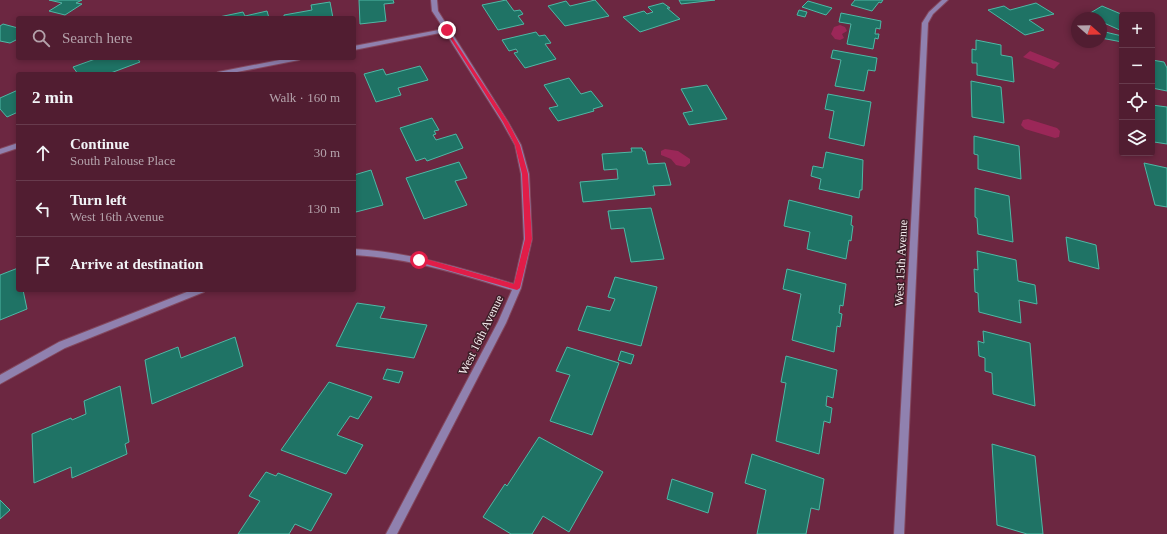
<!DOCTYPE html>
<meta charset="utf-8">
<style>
body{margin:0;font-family:Georgia,serif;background:#572639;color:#f1f3f6}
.controls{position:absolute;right:12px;top:12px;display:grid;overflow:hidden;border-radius:4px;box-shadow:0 2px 6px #0003}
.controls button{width:36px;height:36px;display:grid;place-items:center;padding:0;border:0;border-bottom:1px solid #673b4d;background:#511d31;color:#f1f3f6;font:20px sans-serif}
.compass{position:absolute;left:1071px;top:12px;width:36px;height:36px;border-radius:50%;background:#511d31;box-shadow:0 2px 6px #0003;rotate:110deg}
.stop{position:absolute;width:12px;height:12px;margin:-9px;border:3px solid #e11d48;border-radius:50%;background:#fff}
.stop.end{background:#e11d48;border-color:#fff;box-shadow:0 1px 4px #0008}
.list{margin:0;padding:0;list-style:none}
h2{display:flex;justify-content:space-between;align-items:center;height:52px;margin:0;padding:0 16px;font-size:17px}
h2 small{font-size:13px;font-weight:400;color:#b4a2ab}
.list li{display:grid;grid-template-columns:26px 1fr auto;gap:12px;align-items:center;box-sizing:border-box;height:56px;padding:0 16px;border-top:1px solid #673b4d}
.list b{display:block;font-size:15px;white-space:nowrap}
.list p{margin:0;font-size:13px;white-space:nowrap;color:#b4a2ab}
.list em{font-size:13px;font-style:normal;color:#b4a2ab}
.icon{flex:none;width:22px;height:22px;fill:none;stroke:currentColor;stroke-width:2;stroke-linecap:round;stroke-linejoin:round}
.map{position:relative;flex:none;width:1167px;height:534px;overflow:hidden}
.search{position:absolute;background:#511d31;box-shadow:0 2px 6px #0003;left:16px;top:16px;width:340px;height:44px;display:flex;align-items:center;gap:10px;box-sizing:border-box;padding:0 14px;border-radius:4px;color:#b4a2ab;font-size:15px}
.panel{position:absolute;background:#511d31;box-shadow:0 2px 6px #0003;left:16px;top:72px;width:340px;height:220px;border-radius:4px}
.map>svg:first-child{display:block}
.water{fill:#9b2758}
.building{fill:#1f7365;stroke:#4eb8a5}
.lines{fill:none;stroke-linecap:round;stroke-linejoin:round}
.street-casing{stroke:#83475d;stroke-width:2}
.street{fill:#9081af;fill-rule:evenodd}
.route{fill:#e11d48}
.labels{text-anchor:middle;stroke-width:3;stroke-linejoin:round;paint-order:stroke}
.street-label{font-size:12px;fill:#f9f0f2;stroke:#3d1e28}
</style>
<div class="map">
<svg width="1167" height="534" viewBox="0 0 1167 534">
<rect width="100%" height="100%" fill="#6c2741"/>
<path class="water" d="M840 25 845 27 847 31 842 34 844 38 840 40 835 39 831 34 834 27Z
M1030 51 1060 63 1054 69 1023 57Z
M1028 119 1057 128 1060 131 1059 137 1055 138 1025 129 1021 125 1023 120Z
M665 149 678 151 690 159V163L685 167 676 165 671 159 661 155V151Z"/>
<path class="building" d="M49 0H82L76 3 82 4 65 15 49 11 62 3Z
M359 0H393L394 3 384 4 386 21 360 24Z
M506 0 514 11 520 10 523 14 518 16 524 24 498 30 482 5Z
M595 0 609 16 565 26 548 6 566 1 570 6Z
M679 0H715L681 4Z
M855 0H883L881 3 879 2 872 11 851 5Z
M808 1 832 8 826 15 802 7Z
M330 2 333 18H284V15L312 10 311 5Z
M663 3 670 8H667L680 19 640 32 623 17 644 11 647 14 653 12 648 7Z
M1036 3 1054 14 1029 20 1044 30 1025 35 988 10 1004 6 1010 10Z
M1102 6 1121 14 1119 16 1122 17V31L1104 23 1101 25V18H1082Z
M799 10 807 12 805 17 797 15Z
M267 11 269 18 219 17 243 12 245 16Z
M841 13 881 21 880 29 876 28 875 34H879L878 39 875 38 873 49 847 44 851 24 839 22Z
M3 24 18 28V39L10 43 0 41V26Z
M1101 31 1122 36V42L1101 38Z
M536 32 539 36 545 35 551 43 545 44 556 59 525 68 514 53 518 52 516 49 509 51 502 40Z
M976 40 1001 45V55L1012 57 1014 82 977 75V63H972V49L976 50Z
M833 50 877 58 875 71 868 70 864 91 835 86 841 60 831 58Z
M98 58H137L140 62 108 74H78L73 67Z
M1152 60 1164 62 1167 68V91L1152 88Z
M420 66 428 80 398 88 401 95 376 102 364 74 383 69 386 75Z
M569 78 581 94 591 91 603 106 593 109 594 111 558 121 549 108 558 106 544 85Z
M971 81 1001 87 1004 123 972 117Z
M707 85 727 119 689 125 683 113 693 111 681 89Z
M18 90V112L7 117 0 109V98Z
M828 94 871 102 864 146 829 138 834 111 825 109Z
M1152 105 1167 107V144L1154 142 1152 136Z
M432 118 439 130 434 131 436 134 433 135 436 140 456 134 463 148 427 161 425 158 416 161 400 128Z
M974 136 1019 146 1021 179 978 169V155L974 154Z
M631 148H642L643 151H645L648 164 665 163 671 185 653 186 655 195 583 202 580 182 618 179 617 169 604 170 602 154 632 152Z
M826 152 863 160 862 190H860L859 198 819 189 821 179 811 176 813 166 823 168Z
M459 162 467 178 455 181 467 205 424 219 406 178Z
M1144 163 1167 168V207L1155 205Z
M371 170 383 205 356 212 354 206V175Z
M975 188 1009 196 1013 242 978 234 977 218 975 217Z
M789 200 852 216 851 225 853 226 851 241 849 240 846 259 807 249 810 232 784 226Z
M651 208 664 259 631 262 624 228 611 229 608 211Z
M1066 237 1096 245 1099 269 1069 261Z
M977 251 1016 260 1018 281 1035 285 1037 304 1019 300 1021 323 979 312 978 293 975 292 974 269 978 270Z
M18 268V290H23L27 309 0 320V275Z
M787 269 846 284 843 306 840 305 839 313 842 314 840 327 837 326 834 352 792 340 801 294 783 289Z
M615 277 657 287 641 346 578 330 587 306 610 311 615 299 608 297Z
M357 303 385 307 380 318 427 325 414 358 336 346Z
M983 331 1030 343 1035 406 993 394 992 373 985 371V358L979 356 978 341 984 343Z
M235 337 243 366 152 404 145 360 178 347 181 358Z
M567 347 619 363 592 435 550 421 570 375 556 371Z
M621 351 634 355 631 364 618 360Z
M786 356 837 370 833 398 827 396 826 406 832 408 830 423 824 421 819 454 776 441 786 383 781 382Z
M387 369 403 372 399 383 383 379Z
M329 382 372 397 358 419 350 416 337 435 363 445 346 474 281 450Z
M120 386 129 442 125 444 127 454 72 478 71 467 34 483 32 434 71 418 72 420 86 414 84 401Z
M539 437 603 472 569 532 543 516 532 534H511L483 517 505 484 507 486Z
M992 444 1035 456 1043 534H1027L997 525Z
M752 454 824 479 819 510 811 508 806 534H757L766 490 745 483Z
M266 472 276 476 278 473 332 494 311 531 295 524 289 534H238L260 501 249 496Z
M672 479 713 493 708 513 667 499Z
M0 500 10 510 0 519Z"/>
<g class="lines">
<defs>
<path id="street" d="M431 0H437L438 11 508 122 521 145 529 174 532 239 521 288 506 323 397 534H386L498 322 512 290C460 274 409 258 354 255V249C409 252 461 268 514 284L524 239 521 174 515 145 502 122 445 32 354 50V46L444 29 432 11Z
M942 0H948L933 14 928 23 904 534H894L922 23 929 12Z
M290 58H302L299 60 227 74H215L218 72Z
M18 143V148L0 154V149Z
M192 290H205L204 292 65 348 0 384V375L59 342Z"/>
</defs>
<use href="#street" class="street-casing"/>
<use href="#street" class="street"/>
</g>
<path class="route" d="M447 29 508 122 520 145 528 174 532 239 520 288 517 290 419 262 416 260 419 257 514 284 525 239 522 174 515 145 503 122 445 30Z"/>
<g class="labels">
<g class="street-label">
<text transform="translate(901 263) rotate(-87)" y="4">West 15th Avenue</text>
<text transform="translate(481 335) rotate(-64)" y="4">West 16th Avenue</text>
</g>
</g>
</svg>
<div class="controls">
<button>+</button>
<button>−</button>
<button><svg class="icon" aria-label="locate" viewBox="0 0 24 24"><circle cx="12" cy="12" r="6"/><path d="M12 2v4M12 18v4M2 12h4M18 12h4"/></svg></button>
<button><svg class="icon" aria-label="layers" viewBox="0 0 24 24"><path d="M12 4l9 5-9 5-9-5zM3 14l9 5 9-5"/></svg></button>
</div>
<svg class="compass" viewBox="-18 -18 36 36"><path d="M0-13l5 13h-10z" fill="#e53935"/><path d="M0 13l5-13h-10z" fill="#b4a2ab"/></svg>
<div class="stop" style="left:419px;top:260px"></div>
<div class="stop end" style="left:447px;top:30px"></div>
<div class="search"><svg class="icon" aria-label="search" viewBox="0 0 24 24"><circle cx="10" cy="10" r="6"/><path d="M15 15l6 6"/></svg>Search here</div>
<section class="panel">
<h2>2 min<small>Walk · 160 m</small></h2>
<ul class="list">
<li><svg class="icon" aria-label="ahead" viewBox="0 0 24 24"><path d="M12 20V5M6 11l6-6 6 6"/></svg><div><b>Continue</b><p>South Palouse Place</p></div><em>30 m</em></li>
<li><svg class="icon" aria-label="left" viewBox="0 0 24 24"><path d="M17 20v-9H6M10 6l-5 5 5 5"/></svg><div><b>Turn left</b><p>West 16th Avenue</p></div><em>130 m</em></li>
<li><svg class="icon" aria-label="arrive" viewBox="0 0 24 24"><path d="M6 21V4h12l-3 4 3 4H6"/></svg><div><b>Arrive at destination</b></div></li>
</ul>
</section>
</div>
